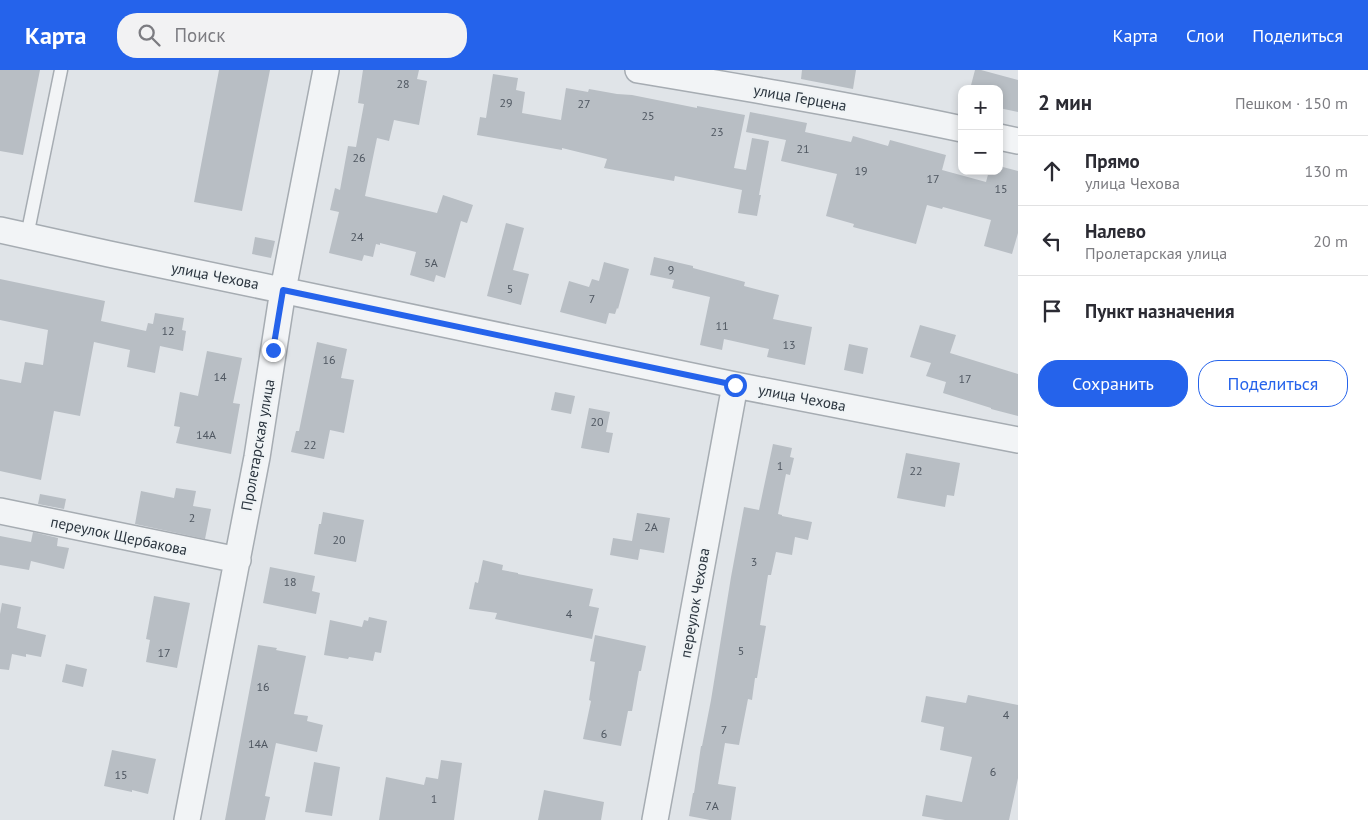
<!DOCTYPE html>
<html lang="ru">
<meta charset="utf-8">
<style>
body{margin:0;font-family:"PT Sans",sans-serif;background:#f2f2f3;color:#2b2b33}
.controls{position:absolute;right:15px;top:15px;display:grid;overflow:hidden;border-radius:10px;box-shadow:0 2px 8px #0003}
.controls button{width:45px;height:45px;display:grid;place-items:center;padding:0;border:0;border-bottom:1px solid #e1e1e2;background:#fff;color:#2b2b33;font:25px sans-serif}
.stop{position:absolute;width:15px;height:15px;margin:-11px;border:4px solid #2563eb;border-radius:50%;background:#fff}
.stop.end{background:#2563eb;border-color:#fff;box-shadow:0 1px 5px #0008}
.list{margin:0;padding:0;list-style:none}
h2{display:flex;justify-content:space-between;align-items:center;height:65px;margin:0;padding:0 20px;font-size:21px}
h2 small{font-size:16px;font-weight:400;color:#7c7c81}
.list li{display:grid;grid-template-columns:32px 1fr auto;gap:15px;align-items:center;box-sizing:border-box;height:70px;padding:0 20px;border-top:1px solid #e1e1e2}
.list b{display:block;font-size:19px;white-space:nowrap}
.list p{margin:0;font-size:16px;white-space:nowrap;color:#7c7c81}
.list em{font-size:16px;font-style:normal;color:#7c7c81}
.actions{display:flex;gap:10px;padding:15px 20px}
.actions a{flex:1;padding:11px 0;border:1px solid #2563eb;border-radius:20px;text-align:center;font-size:18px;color:#2563eb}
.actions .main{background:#2563eb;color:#fff}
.icon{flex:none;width:28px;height:28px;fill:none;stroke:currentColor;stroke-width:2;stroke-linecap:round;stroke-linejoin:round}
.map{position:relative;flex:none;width:1018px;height:750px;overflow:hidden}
header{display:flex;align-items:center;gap:30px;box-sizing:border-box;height:70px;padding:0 25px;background:#2563eb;color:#fff}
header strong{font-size:24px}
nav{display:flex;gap:28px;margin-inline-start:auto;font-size:18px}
.search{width:350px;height:45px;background:#f2f2f3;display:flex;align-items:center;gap:12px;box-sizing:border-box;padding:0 18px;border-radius:20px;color:#7c7c81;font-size:19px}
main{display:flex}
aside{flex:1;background:#fff}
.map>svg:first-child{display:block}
.building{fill:#b8bec4}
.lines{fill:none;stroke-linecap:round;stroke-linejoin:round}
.lane-casing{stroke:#a6acb2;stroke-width:15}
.street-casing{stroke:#a6acb2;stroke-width:28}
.lane{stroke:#f2f4f6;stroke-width:12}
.street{stroke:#f2f4f6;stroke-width:25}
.route{stroke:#2563eb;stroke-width:6}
.labels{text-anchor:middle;stroke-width:4;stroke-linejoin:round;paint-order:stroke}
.number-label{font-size:12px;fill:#4e5660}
.street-label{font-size:15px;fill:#2a343e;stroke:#eff3f5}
</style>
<header>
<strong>Карта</strong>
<div class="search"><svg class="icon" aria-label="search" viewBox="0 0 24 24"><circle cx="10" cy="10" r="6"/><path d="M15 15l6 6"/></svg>Поиск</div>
<nav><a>Карта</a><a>Слои</a><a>Поделиться</a></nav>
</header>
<main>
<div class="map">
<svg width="1018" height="750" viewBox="0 0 1018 750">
<rect width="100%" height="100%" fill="#e0e4e8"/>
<path class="building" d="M0 0H40L23 85 0 81Z
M219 0H270L242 141 194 132Z
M363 0H419L417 9 427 11 419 55 394 50 389 71 377 68 365 126 437 143 443 125 473 135 467 153 461 151 445 208 436 205 434 212 410 205 416 182 380 173V175L376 174 373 187 364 185 362 191 329 183 339 142 330 140 335 118 340 120 348 76 356 77 364 34 358 33Z
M802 0H856L853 19 801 9Z
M975 0H981L1018 10V42L999 38V19H970Z
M493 4 518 8 516 20 525 22 522 43 561 50 566 18 588 22 589 19 617 24 632 25 697 38V36L745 45 734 98 746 100 752 68 769 71 759 125H761L757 146 738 143 742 120 675 106 674 111 604 98 607 89 562 78V80L477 65 480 47 486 48Z
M750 42 807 53 805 62 851 72 853 66 888 76 890 70 946 85 942 100 986 112 989 101H999V96L1018 101V163L1012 184 984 176 991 150 943 137 942 139 927 135 916 174 853 157 854 154 826 146 837 104 781 91 786 70 746 62Z
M506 153 524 158 513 200 529 204 521 235 487 226Z
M255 167 275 171 271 188 252 184Z
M654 187 693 196V198L745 212 744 216 779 225 773 249 812 257 805 295 767 287 769 279 724 269 722 280 700 275 710 227 672 218 674 210 650 205Z
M604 192 629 199 618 239 617 238 615 244 609 243 606 254 560 242 569 211 589 217 592 209 599 211Z
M0 209 105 231 101 251 146 261 148 253 153 254 155 243 184 248 182 260 186 261 183 281 160 276 155 303 127 297 130 280 94 272 80 346 54 341 41 410 0 401V309L21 313 25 292 43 295 48 260 0 250Z
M920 255 956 265 950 283 1018 304V346L991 339V338L943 323 946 312 926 306 931 293 910 287Z
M317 272 347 279 341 308 354 310 344 363 330 360 324 389 291 382 296 361H299Z
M849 274 868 278 863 304 844 300Z
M207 281 242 288 233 333 240 334 231 384 176 373 180 357 174 356 180 322 198 326Z
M555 322 575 326 571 344 551 340Z
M589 338 610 342 606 362 613 363 609 383 581 378Z
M773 374 792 378 790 387 794 388 790 405 786 404 778 444 782 445V446L812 452 808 470 795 467 792 485 776 482 771 505H768L760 555 766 556 757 608H755L752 630 748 629 739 675 725 673 718 714 736 717 731 750H710L689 746 693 723H694L701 676H702L711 630 731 507 744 437 759 440Z
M906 383 960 393 954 426 947 425 945 437 897 428Z
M176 418 196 421 193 436 211 439 205 469 135 454 141 421 174 428Z
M40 424 66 429 64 439 38 434Z
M323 442 364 450 356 492 314 484 319 454H321Z
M637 443 670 448 664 483 640 479 638 490 610 485 613 468 632 471Z
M33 462 58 468 57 476 69 478 64 499 31 491 29 500 0 495V466L31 472Z
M483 490 503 495 502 500 518 503V504L593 519 589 536 599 538 592 569 495 549 497 543 469 539 475 512 478 513Z
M270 497 315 506 312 521 320 523 316 544 263 533Z
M154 526 190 533 177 598 146 592 150 570 146 569Z
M2 533 21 537 17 558 46 565 41 587 26 584V587L12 584 9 600 0 599V544Z
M369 547 387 551 381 583 375 582 373 591 349 587 348 589 324 585 330 550 362 557 364 550 368 551Z
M595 565 646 576 641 601H639L632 641H628L621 676 583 669 591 631 589 630 595 592 590 591Z
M258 575 277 578 276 580 306 586 294 644 308 646 307 651 323 655 317 682 276 673 265 726 270 727 265 750H225Z
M66 594 87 599 83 617 62 612Z
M968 625 1018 635V708L1009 750H945L922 746 926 725 962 732 972 687 940 680 944 657 921 652 926 626 966 633Z
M112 680 156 689 148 724 132 720V722L104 716Z
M441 690 462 693 454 750H379L386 707 424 715 426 707 438 709Z
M314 692 340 697 332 746 305 742Z
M544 720 604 732 601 750H538Z"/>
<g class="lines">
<defs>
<path id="lane" d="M27 166 61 0"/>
<path id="street" d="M638 0C746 18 854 36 962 59
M999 67 1018 71
M0 160 109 184 735 315 1018 370
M0 441 238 490
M187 750 257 387 283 220 326 0
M655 750 735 315"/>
</defs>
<use href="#lane" class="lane-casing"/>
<use href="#street" class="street-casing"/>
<use href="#lane" class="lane"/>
<use href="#street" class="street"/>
</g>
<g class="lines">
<path class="route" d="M273 280 283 220 735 315"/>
</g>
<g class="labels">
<g class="number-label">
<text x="403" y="18">28</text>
<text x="506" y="37">29</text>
<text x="584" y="38">27</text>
<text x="648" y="50">25</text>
<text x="717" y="66">23</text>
<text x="803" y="83">21</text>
<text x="359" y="92">26</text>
<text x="861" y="105">19</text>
<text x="933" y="113">17</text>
<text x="1001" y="123">15</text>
<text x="357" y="171">24</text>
<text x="431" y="197">5А</text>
<text x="671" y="204">9</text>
<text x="510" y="223">5</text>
<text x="592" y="233">7</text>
<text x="722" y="260">11</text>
<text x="168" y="265">12</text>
<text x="789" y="279">13</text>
<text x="329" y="294">16</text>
<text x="220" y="311">14</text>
<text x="965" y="313">17</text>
<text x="597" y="356">20</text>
<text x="206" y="369">14А</text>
<text x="310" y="379">22</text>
<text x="780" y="400">1</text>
<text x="916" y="405">22</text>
<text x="192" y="452">2</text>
<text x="651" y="461">2А</text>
<text x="339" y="474">20</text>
<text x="754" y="496">3</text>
<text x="290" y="516">18</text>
<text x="569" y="548">4</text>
<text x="741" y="585">5</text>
<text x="164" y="587">17</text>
<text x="263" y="621">16</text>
<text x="1006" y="649">4</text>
<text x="724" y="664">7</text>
<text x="604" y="668">6</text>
<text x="258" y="678">14А</text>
<text x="993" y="706">6</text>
<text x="121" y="709">15</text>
<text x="434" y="733">1</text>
<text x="712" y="740">7А</text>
</g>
<g class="street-label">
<text transform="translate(800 28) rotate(10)" y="5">улица Герцена</text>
<text transform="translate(215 206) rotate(11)" y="5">улица Чехова</text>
<text transform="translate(802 328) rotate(11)" y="5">улица Чехова</text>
<text transform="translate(258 375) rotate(-80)" y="5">Пролетарская улица</text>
<text transform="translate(119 466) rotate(12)" y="5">переулок Щербакова</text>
<text transform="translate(695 533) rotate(-80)" y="5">переулок Чехова</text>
</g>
</g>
</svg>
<div class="controls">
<button>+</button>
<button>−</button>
</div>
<div class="stop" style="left:735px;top:315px"></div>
<div class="stop end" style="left:273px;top:280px"></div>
</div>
<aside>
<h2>2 мин<small>Пешком · 150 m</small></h2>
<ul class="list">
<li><svg class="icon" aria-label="ahead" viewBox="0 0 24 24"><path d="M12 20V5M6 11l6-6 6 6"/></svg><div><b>Прямо</b><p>улица Чехова</p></div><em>130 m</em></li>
<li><svg class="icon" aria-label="left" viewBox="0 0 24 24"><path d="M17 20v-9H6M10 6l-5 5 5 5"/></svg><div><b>Налево</b><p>Пролетарская улица</p></div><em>20 m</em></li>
<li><svg class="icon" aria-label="arrive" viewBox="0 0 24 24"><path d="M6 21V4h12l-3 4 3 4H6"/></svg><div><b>Пункт назначения</b></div></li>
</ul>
<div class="actions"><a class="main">Сохранить</a><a>Поделиться</a></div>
</aside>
</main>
